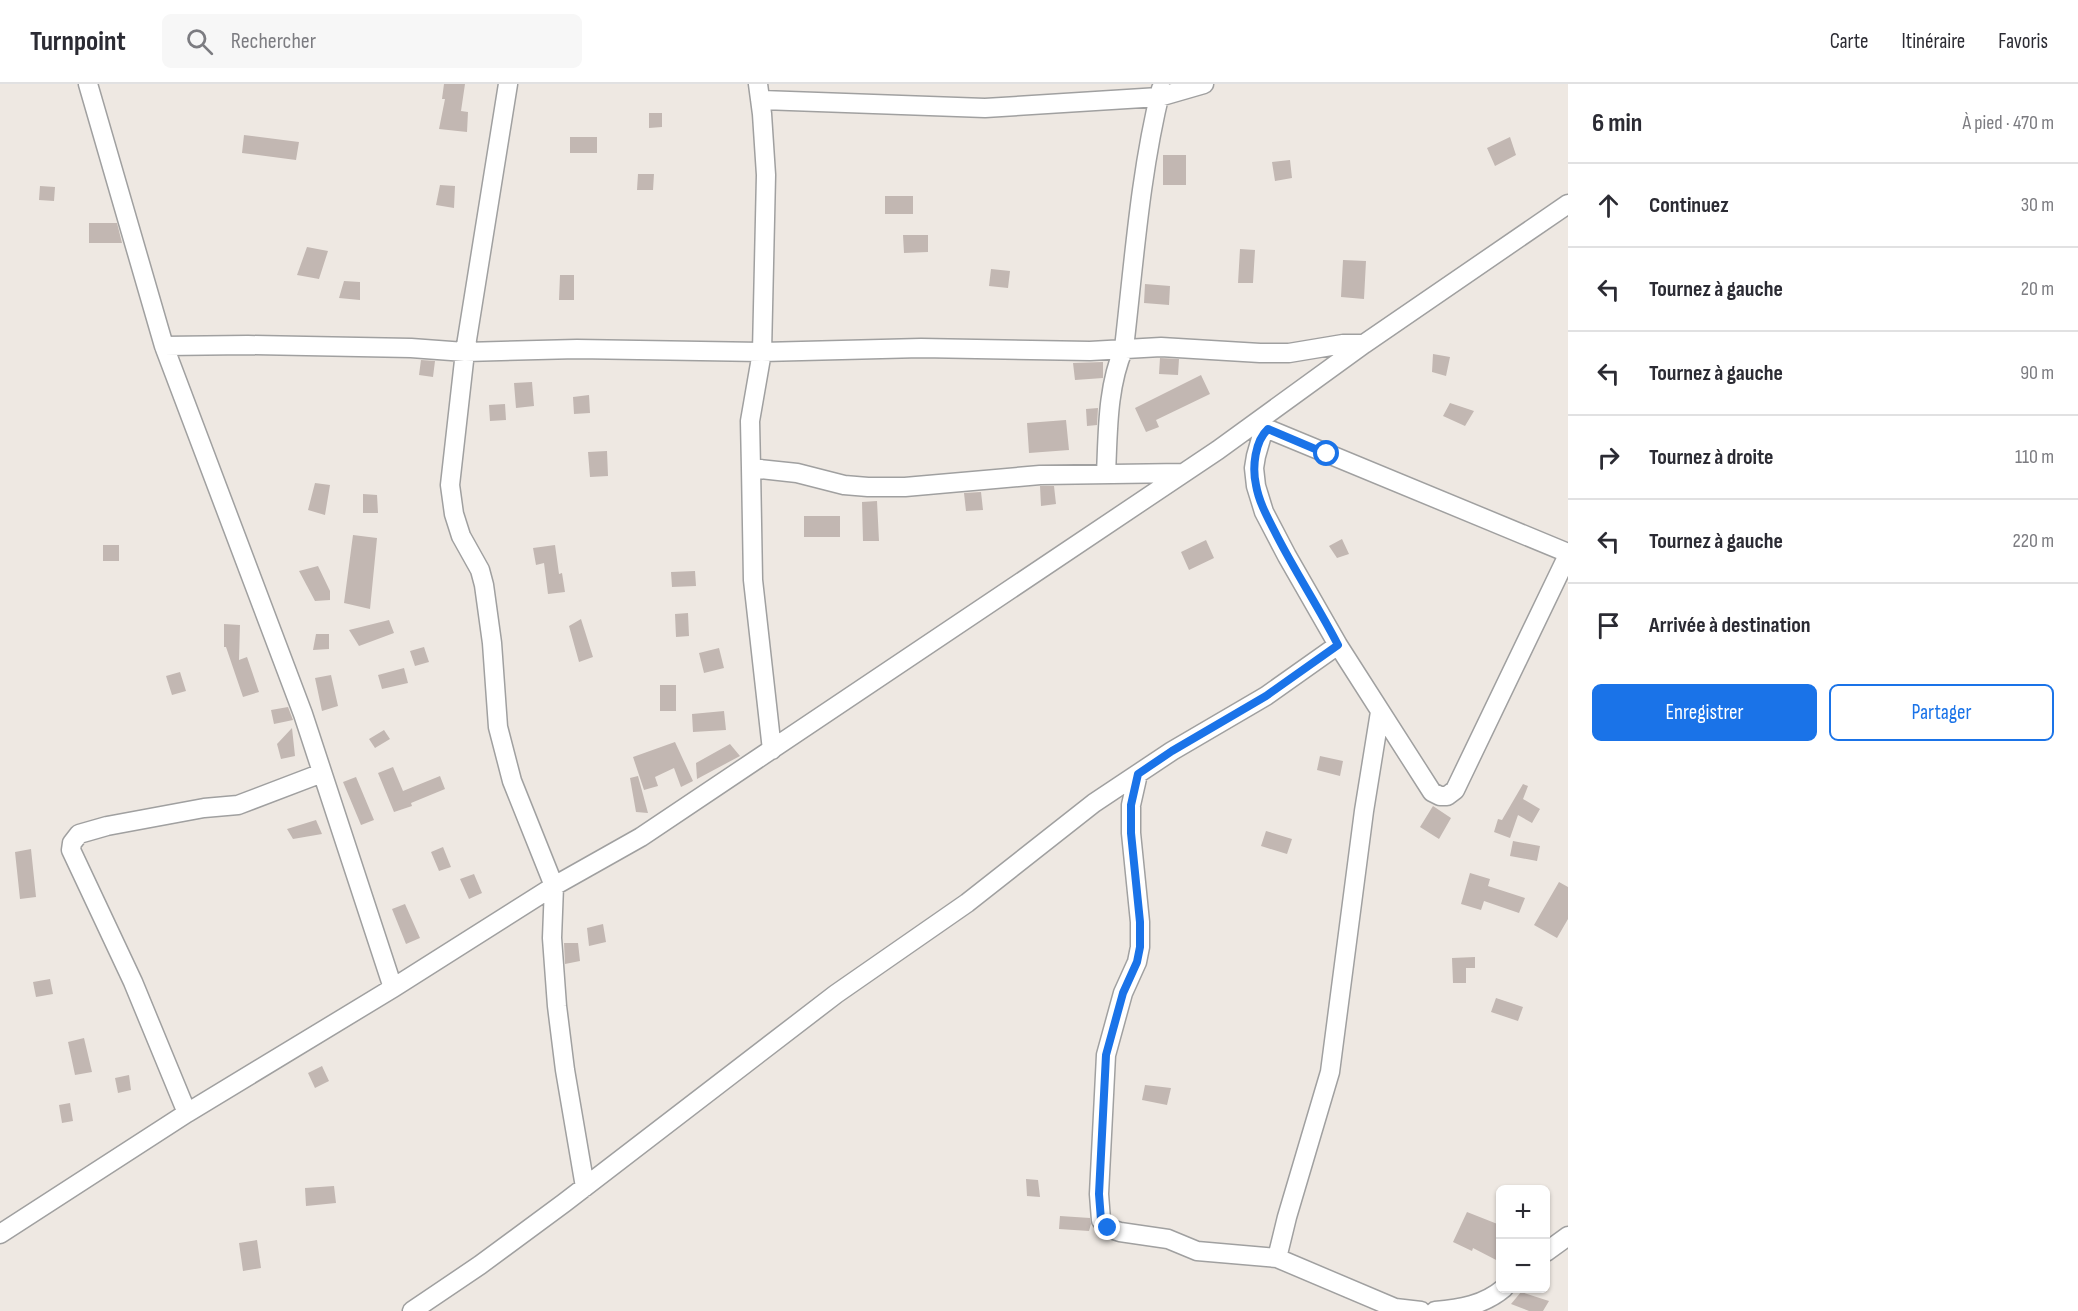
<!DOCTYPE html>
<html lang="fr">
<meta charset="utf-8">
<style>
body{margin:0;font-family:"Sofia Sans Condensed",sans-serif;background:#f7f7f7;color:#2b2b33}
.controls{position:absolute;right:18px;bottom:18px;display:grid;overflow:hidden;border-radius:9px;box-shadow:0 2px 4px #0004}
.controls button{width:54px;height:54px;display:grid;place-items:center;padding:0;border:0;border-bottom:2px solid #e1e1e2;background:#fff;color:#2b2b33;font:30px sans-serif}
.stop{position:absolute;width:18px;height:18px;margin:-14px;border:4px solid #1a73e8;border-radius:50%;background:#fff}
.stop.end{background:#1a73e8;border-color:#fff;box-shadow:0 2px 6px #0008}
.list{margin:0;padding:0;list-style:none}
h2{display:flex;justify-content:space-between;align-items:center;height:78px;margin:0;padding:0 24px;font-size:26px}
h2 small{font-size:20px;font-weight:400;color:#7c7c81}
.list li{display:grid;grid-template-columns:39px 1fr auto;gap:18px;align-items:center;box-sizing:border-box;height:84px;padding:0 24px;border-top:2px solid #e1e1e2}
.list b{display:block;font-size:22px;white-space:nowrap}
.list em{font-size:20px;font-style:normal;color:#7c7c81}
.actions{display:flex;gap:12px;padding:18px 24px}
.actions a{flex:1;padding:14px 0;border:2px solid #1a73e8;border-radius:9px;text-align:center;font-size:21px;color:#1a73e8}
.actions .main{background:#1a73e8;color:#fff}
.icon{flex:none;width:33px;height:33px;fill:none;stroke:currentColor;stroke-width:2;stroke-linecap:round;stroke-linejoin:round}
.map{position:relative;flex:none;width:1568px;height:1227px;overflow:hidden}
header{display:flex;align-items:center;gap:36px;box-sizing:border-box;height:84px;padding:0 30px;background:#fff;border-bottom:2px solid #e1e1e2}
header strong{font-size:28px}
nav{display:flex;gap:33px;margin-inline-start:auto;font-size:21px}
.search{width:420px;height:54px;background:#f7f7f7;display:flex;align-items:center;gap:15px;box-sizing:border-box;padding:0 21px;border-radius:9px;color:#7c7c81;font-size:22px}
main{display:flex}
aside{flex:1;background:#fff}
.map>svg:first-child{display:block}
.building{fill:#c2b7b2}
.lines{fill:none;stroke-linecap:round;stroke-linejoin:round}
.minor-casing{stroke:#a0a0a0;stroke-width:21}
.minor{stroke:#fff;stroke-width:18}
.route{stroke:#1a73e8;stroke-width:8}
</style>
<header>
<strong>Turnpoint</strong>
<div class="search"><svg class="icon" aria-label="search" viewBox="0 0 24 24"><circle cx="10" cy="10" r="6"/><path d="M15 15l6 6"/></svg>Rechercher</div>
<nav><a>Carte</a><a>Itinéraire</a><a>Favoris</a></nav>
</header>
<main>
<div class="map">
<svg width="1568" height="1227" viewBox="0 0 1568 1227">
<rect width="100%" height="100%" fill="#eee8e2"/>
<path class="building" d="M444 0H465L461 27 468 28 467 48 439 45 445 15H442Z
M649 29H662V43L649 44Z
M244 51 299 58 296 76 242 69Z
M570 53H597V69H570Z
M1510 53 1516 71 1495 82 1487 64Z
M1163 71H1186V101H1163Z
M1290 76 1292 94 1275 97 1272 78Z
M638 90H654L653 106H637Z
M440 101 455 102 454 124 436 121Z
M40 102 55 103 54 117 39 116Z
M885 112H913V130H885Z
M89 139H117L122 159H89Z
M903 151H928V168L904 169Z
M307 163 328 167 319 195 297 191Z
M1240 165 1255 166 1253 199H1238Z
M1343 176 1366 177 1364 215 1341 213Z
M991 185 1010 187 1008 204 989 202Z
M560 191H574V216H559Z
M344 197 360 198V216L339 214Z
M1145 200 1170 202 1169 221 1144 219Z
M1433 270 1450 273 1446 292 1432 288Z
M1160 274 1179 275 1178 291 1159 290Z
M421 276 435 277 433 293 419 291Z
M1103 278V294L1075 296 1073 279Z
M1201 291 1210 310 1156 336 1159 343 1146 348 1135 324Z
M532 298 534 322 516 324 514 299Z
M589 311 590 329 574 330 573 313Z
M1450 319 1474 327 1465 342 1443 332Z
M505 320 506 336 490 337 489 321Z
M1098 324 1097 341 1087 342 1086 325Z
M1066 336 1069 366 1029 369 1027 339Z
M607 367 608 392 590 393 588 368Z
M315 399 330 401 325 431 308 426Z
M1040 402H1054L1056 420 1041 422Z
M981 408 983 426 966 427 964 409Z
M363 410 377 411 378 429H363Z
M877 417 879 457H863L862 418Z
M804 432H840V453H804Z
M353 451 377 454 370 525 344 519Z
M1342 455 1349 470 1337 474 1329 462Z
M1206 456 1214 474 1189 486 1181 468Z
M103 461H119V477H103Z
M555 461 559 490 562 489 565 508 548 510 544 479 536 481 533 464Z
M318 482 330 507V516L315 517 299 487Z
M695 487 696 502 672 503 671 488Z
M688 529 689 552 676 553 675 530Z
M581 535 593 573 579 578 569 542Z
M389 536 394 549 359 562 349 546Z
M224 540 240 541 239 576 247 573 259 608 243 613 226 563H224Z
M316 550H329V565L313 566Z
M424 563 429 578 415 582 410 567Z
M719 564 724 584 704 589 699 569Z
M404 584 408 599 382 605 378 591Z
M180 588 186 607 172 611 166 592Z
M331 591 338 622 322 627 315 594Z
M660 601H676V627H660Z
M288 623 293 636 274 640 271 626Z
M724 627 726 646 693 648 692 630Z
M292 644 295 672 281 675 277 660Z
M384 646 390 655 375 664 369 655Z
M675 658 693 697 681 703 674 684 655 693 658 702 644 706 633 673Z
M730 660 740 672 697 695 696 679Z
M1320 672 1343 677 1340 692 1317 686Z
M393 683 403 707 440 692 445 705 411 719 412 722 394 728 378 689Z
M638 692 648 729 636 728 630 694Z
M356 693 374 736 361 741 343 698Z
M1523 700 1528 702 1523 715 1540 725 1532 739 1518 731 1510 754 1494 748 1498 735 1502 736Z
M1433 722 1451 734 1439 755 1420 743Z
M316 736 322 750 293 755 287 745Z
M1266 747 1292 755 1287 770 1261 762Z
M1513 757 1540 762 1537 777 1510 772Z
M443 763 451 783 439 787 431 768Z
M31 765 36 813 20 815 15 768Z
M1470 789 1490 795 1488 802 1525 814 1519 829 1484 817 1481 826 1461 820Z
M474 790 482 809 469 815 460 795Z
M1559 798 1568 803V835L1557 854 1534 841Z
M405 820 420 854 406 860 392 825Z
M603 840 606 858 589 862 587 844Z
M564 859H578L580 877 565 880Z
M1475 873V884H1466V899H1453L1452 874Z
M50 895 53 910 36 913 33 898Z
M1496 914 1523 923 1518 937 1491 928Z
M84 954 92 988 75 991 68 958Z
M322 982 329 997 315 1004 308 989Z
M129 991 131 1006 118 1009 115 994Z
M1145 1001 1171 1004 1167 1021 1142 1016Z
M70 1019 73 1037 62 1039 59 1021Z
M1026 1095 1038 1096 1040 1113 1027 1112Z
M334 1102 336 1119 306 1122 305 1104Z
M1467 1128 1500 1141V1178L1473 1164 1472 1167 1453 1158Z
M1060 1132 1090 1134 1091 1140 1089 1147 1059 1145Z
M257 1156 261 1184 243 1187 239 1159Z
M1521 1208 1549 1217 1543 1227H1529L1511 1220Z"/>
<g class="lines">
<defs>
<path id="minor" d="M88 0 164 262 303 630 393 904
M508 0 465 268 450 401 454 430 461 452 480 486 484 501 492 559 498 643 512 697 554 802 552 854 557 922 565 986 585 1103
M758 0 762 30 766 91 762 268 750 337 751 384 753 496 772 666
M760 16 985 24 1159 13 1204 0
M164 262 248 261 411 264 465 268 577 265 762 268 921 264 1090 267 1161 263 1260 269H1289L1343 260H1364
M1260 339 1268 345 1568 469
M1268 345 1262 351 1256 372 1254 384 1256 402 1264 428 1287 472 1338 561 1432 708 1440 712H1447L1455 706 1568 471
M751 384 797 389 844 401 868 403H905L1040 391 1184 389
M1106 390C1108 348 1107 303 1124 264 1134 178 1140 89 1161 5
M1138 690 1131 721V749L1140 838V863L1137 878 1123 909 1106 971 1099 1110 1101 1136 1108 1144 1120 1148 1168 1155 1197 1167 1277 1174 1395 1224 1421 1227
M187 1029 133 898 71 766 72 759 79 750 107 742 204 724 238 721 322 689
M0 1150 187 1029 393 904 554 802 641 753 1218 366 1364 260 1568 120
M1546 1168 1568 1152
M1277 1174 1287 1133 1330 988 1364 727 1380 628
M412 1227 480 1181 564 1119 836 910 967 819 1094 719 1172 667 1266 612 1338 561
M1435 1227C1460 1225 1484 1221 1504 1204"/>
</defs>
<use href="#minor" class="minor-casing"/>
<use href="#minor" class="minor"/>
</g>
<g class="lines">
<path class="route" d="M1108 1144 1101 1136 1099 1110 1106 971 1123 909 1137 878 1140 863V838L1131 749V721L1138 690 1172 667 1266 612 1338 561C1319 524 1296 489 1277 452 1269 436 1259 419 1256 401 1252 383 1255 357 1268 345L1327 370"/>
</g>
</svg>
<div class="controls">
<button>+</button>
<button>−</button>
</div>
<div class="stop" style="left:1327px;top:370px"></div>
<div class="stop end" style="left:1108px;top:1144px"></div>
</div>
<aside>
<h2>6 min<small>À pied · 470 m</small></h2>
<ul class="list">
<li><svg class="icon" aria-label="ahead" viewBox="0 0 24 24"><path d="M12 20V5M6 11l6-6 6 6"/></svg><div><b>Continuez</b></div><em>30 m</em></li>
<li><svg class="icon" aria-label="left" viewBox="0 0 24 24"><path d="M17 20v-9H6M10 6l-5 5 5 5"/></svg><div><b>Tournez à gauche</b></div><em>20 m</em></li>
<li><svg class="icon" aria-label="left" viewBox="0 0 24 24"><path d="M17 20v-9H6M10 6l-5 5 5 5"/></svg><div><b>Tournez à gauche</b></div><em>90 m</em></li>
<li><svg class="icon" aria-label="right" viewBox="0 0 24 24"><path d="M7 20v-9h11M14 6l5 5-5 5"/></svg><div><b>Tournez à droite</b></div><em>110 m</em></li>
<li><svg class="icon" aria-label="left" viewBox="0 0 24 24"><path d="M17 20v-9H6M10 6l-5 5 5 5"/></svg><div><b>Tournez à gauche</b></div><em>220 m</em></li>
<li><svg class="icon" aria-label="arrive" viewBox="0 0 24 24"><path d="M6 21V4h12l-3 4 3 4H6"/></svg><div><b>Arrivée à destination</b></div></li>
</ul>
<div class="actions"><a class="main">Enregistrer</a><a>Partager</a></div>
</aside>
</main>
